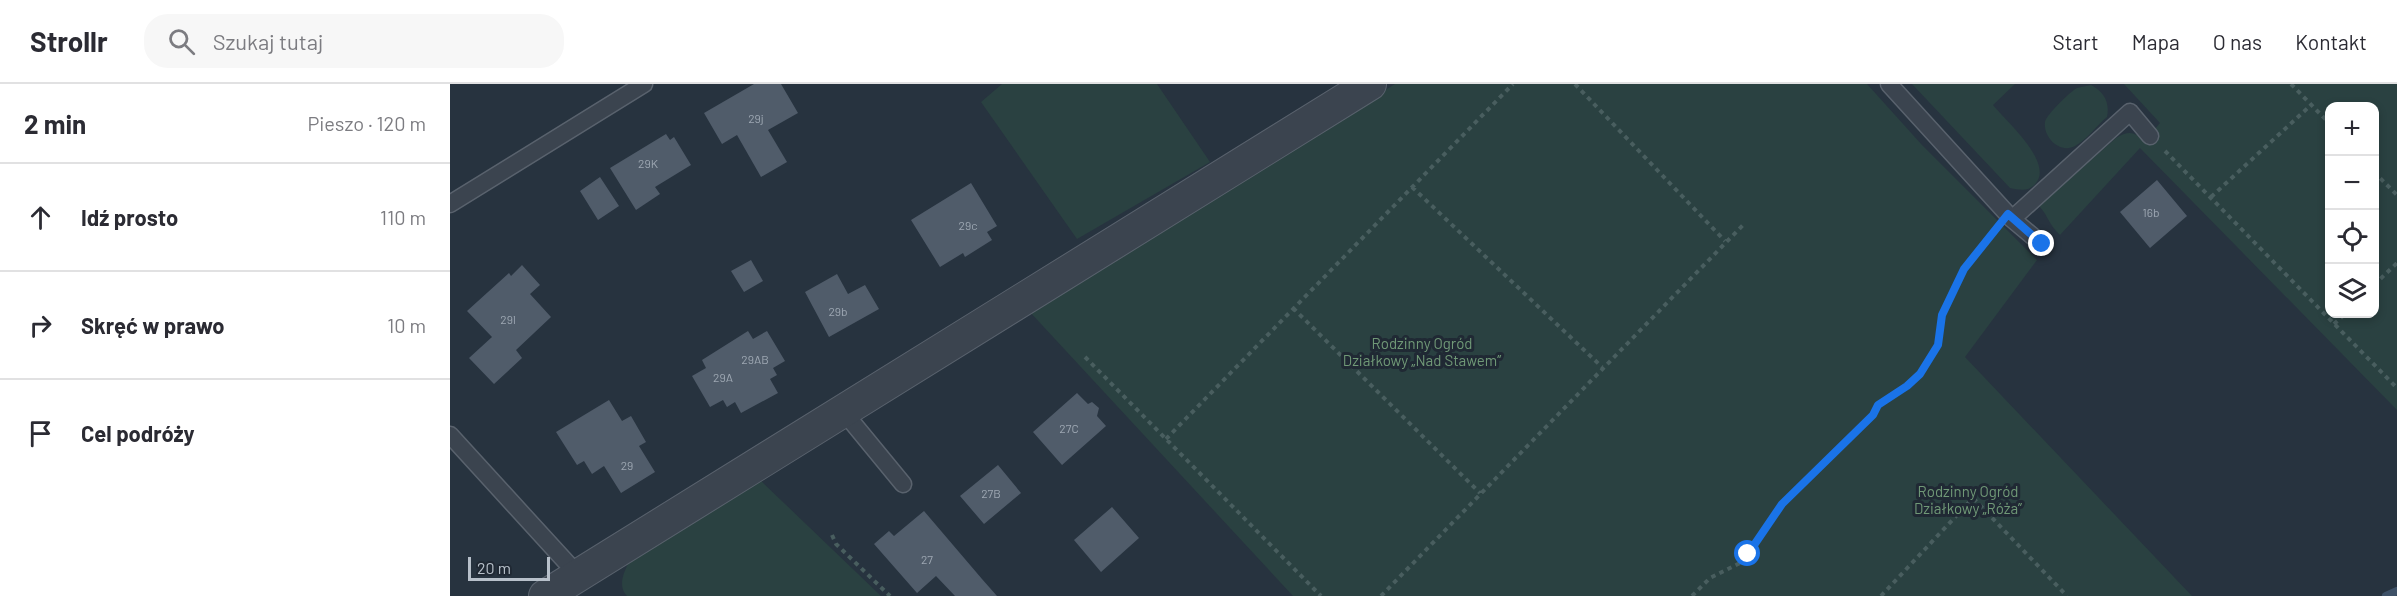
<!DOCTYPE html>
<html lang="pl">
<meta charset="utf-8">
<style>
body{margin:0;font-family:Barlow,sans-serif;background:#f7f7f7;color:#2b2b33}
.controls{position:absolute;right:18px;top:18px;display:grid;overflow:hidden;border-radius:12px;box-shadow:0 3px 9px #0003}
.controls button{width:54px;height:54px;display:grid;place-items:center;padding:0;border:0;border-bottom:2px solid #e1e1e2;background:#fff;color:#2b2b33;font:30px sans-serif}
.scale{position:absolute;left:18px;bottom:15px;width:82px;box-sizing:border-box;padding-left:6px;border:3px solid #b7c0ca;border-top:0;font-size:16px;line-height:21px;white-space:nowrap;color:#b7c0ca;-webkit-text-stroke:4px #202934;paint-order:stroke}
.stop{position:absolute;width:18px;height:18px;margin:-14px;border:4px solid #1a73e8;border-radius:50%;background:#fff}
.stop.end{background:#1a73e8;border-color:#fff;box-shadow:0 2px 6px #0008}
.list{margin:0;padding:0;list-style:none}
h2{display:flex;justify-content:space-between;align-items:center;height:78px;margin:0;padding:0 24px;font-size:26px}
h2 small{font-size:20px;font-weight:400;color:#7c7c81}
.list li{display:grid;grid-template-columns:39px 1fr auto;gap:18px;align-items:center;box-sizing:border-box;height:108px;padding:0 24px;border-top:2px solid #e1e1e2}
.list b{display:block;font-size:22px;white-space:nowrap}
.list em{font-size:20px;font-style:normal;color:#7c7c81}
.icon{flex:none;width:33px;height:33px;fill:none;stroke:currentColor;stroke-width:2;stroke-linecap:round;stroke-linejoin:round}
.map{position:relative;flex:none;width:1947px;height:512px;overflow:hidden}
header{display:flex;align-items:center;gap:36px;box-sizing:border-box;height:84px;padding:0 30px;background:#fff;border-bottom:2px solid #e1e1e2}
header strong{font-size:28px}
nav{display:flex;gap:33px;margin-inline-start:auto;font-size:21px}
.search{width:420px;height:54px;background:#f7f7f7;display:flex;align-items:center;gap:15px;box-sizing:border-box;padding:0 21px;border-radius:24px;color:#7c7c81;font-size:22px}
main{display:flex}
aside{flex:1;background:#fff}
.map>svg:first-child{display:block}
.green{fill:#2a4141;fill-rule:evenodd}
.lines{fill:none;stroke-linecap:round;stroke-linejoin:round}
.stream{stroke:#3e5167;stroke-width:8}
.building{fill:#505c6a}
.lane-casing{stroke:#59626d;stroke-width:19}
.street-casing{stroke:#59626d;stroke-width:34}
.path{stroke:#495e5f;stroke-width:4;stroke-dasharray:4.5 4.5;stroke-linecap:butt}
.lane{stroke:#3b444f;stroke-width:16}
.street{stroke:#3b444f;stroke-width:32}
.route{stroke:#1a73e8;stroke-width:8}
.labels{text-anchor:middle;stroke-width:6;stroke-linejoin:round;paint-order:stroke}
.number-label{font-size:12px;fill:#9da7b2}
.park-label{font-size:15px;fill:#709977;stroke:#202934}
</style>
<header>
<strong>Strollr</strong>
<div class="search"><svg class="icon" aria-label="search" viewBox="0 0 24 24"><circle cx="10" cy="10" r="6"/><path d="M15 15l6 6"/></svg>Szukaj tutaj</div>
<nav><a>Start</a><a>Mapa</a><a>O nas</a><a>Kontakt</a></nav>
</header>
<main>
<aside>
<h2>2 min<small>Pieszo · 120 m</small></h2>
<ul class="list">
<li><svg class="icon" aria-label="ahead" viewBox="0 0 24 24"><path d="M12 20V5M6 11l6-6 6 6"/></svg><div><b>Idź prosto</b></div><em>110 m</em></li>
<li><svg class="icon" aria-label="right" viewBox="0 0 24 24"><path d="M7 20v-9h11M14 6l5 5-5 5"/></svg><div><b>Skręć w prawo</b></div><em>10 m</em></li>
<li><svg class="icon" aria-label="arrive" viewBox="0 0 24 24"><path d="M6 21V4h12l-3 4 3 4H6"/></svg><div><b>Cel podróży</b></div></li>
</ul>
</aside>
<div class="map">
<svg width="1947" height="512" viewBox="0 0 1947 512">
<rect width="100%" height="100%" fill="#27333f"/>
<path class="green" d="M552 0H707L760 78 627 155 531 18Z
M945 0H1417L1472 61 1587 176 1515 273 1742 512H843L579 227Z
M1462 0H1565L1543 21C1557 38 1603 78 1586 99 1579 108 1571 106 1560 104Z
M1674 0H1947V326L1690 64 1610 151C1598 140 1598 131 1589 122L1666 54C1679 46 1684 48 1695 57L1710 39ZM1880 22H1924V230H1880Z
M1641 1C1654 8 1660 18 1657 33 1647 41 1637 56 1625 62 1610 70 1593 54 1595 38 1596 31 1621 7 1627 4 1631 3 1637 2 1641 1Z
M310 396 431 512H177C168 503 173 490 178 480Z"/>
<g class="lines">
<path class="stream" d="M1936 512 1947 507"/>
</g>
<path class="building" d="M304 0H331L348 29 318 46 337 78 311 93 287 51 272 60 254 29Z
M216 50 220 56 224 53 241 81 205 103 210 110 186 126 160 84Z
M150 93 169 122 148 136 130 107Z
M1707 96 1737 132 1700 164 1670 128Z
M521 99 547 142 537 148 542 156 515 173 513 169 490 183 461 136Z
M301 176 313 197 294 208 281 187Z
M72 181 90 201 80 210 101 233 66 266 72 274 44 300 19 274 42 253 17 227 59 189 61 192Z
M387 190 398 210 415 201 429 225 379 253 355 208Z
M298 247 303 255 317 247 335 277 323 284 327 291 320 295 328 309 291 329 285 318 277 323 273 316 260 323 242 292 256 284 252 276Z
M627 309 638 320 642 318 649 324 647 332 656 342 612 381 583 348Z
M159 316 172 337 181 332 196 358 189 362 205 388 171 409 154 382 142 390 134 377 127 381 106 348Z
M548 381 571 409 534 440 510 412Z
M662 423 689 454 651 488 624 456Z
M474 427 532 495 547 512H505L486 492 467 509 424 460 439 447 444 452Z"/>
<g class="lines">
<defs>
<path id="lane" d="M1439 0 1562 135 1592 160
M0 120 194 0
M1562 135 1680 28 1700 52
M393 327 453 400
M0 351 128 491"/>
<path id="street" d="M95 512 920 0"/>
</defs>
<use href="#lane" class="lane-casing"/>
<use href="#street" class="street-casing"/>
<path class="path" d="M1125 0 1275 157
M1841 0 1880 40
M1715 67 1947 304
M1924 88 1947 111
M962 103 1152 283
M1761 113 1861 21
M1924 201 1947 179
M843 224 1030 409
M1884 240 1895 230
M635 273 871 512
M716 355 1063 0
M382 451 386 460 440 512
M931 512 1294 140
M1242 512 1260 494 1290 479 1332 420 1423 331 1428 321 1457 302 1470 290 1488 261 1492 231 1514 185 1545 147
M1431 512 1523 414 1617 512"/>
<use href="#lane" class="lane"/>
<use href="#street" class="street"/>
</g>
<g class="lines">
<path class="route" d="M1298 470 1332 420 1423 331 1428 321 1457 302 1470 290 1488 261 1492 231 1514 185 1558 130 1592 160"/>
</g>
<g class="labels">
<g class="number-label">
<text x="306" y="39">29j</text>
<text x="198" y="84">29K</text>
<text x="1701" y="133">16b</text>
<text x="518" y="146">29c</text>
<text x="388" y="232">29b</text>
<text x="58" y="240">29l</text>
<text x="305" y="280">29AB</text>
<text x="273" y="298">29A</text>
<text x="619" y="349">27C</text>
<text x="177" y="386">29</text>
<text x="541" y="414">27B</text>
<text x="477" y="480">27</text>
</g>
<g class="park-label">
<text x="972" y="265">Rodzinny Ogród<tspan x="972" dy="17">Działkowy „Nad Stawem”</tspan></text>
<text x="1518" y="413">Rodzinny Ogród<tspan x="1518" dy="17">Działkowy „Róża”</tspan></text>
</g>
</g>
</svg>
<div class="controls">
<button>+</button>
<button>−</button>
<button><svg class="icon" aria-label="locate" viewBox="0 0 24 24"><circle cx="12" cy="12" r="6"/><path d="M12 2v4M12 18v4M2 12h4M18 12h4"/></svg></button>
<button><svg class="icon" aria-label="layers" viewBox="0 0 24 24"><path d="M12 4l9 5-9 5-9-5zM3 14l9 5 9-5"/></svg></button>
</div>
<div class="scale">20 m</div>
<div class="stop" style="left:1298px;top:470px"></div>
<div class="stop end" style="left:1592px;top:160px"></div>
</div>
</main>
